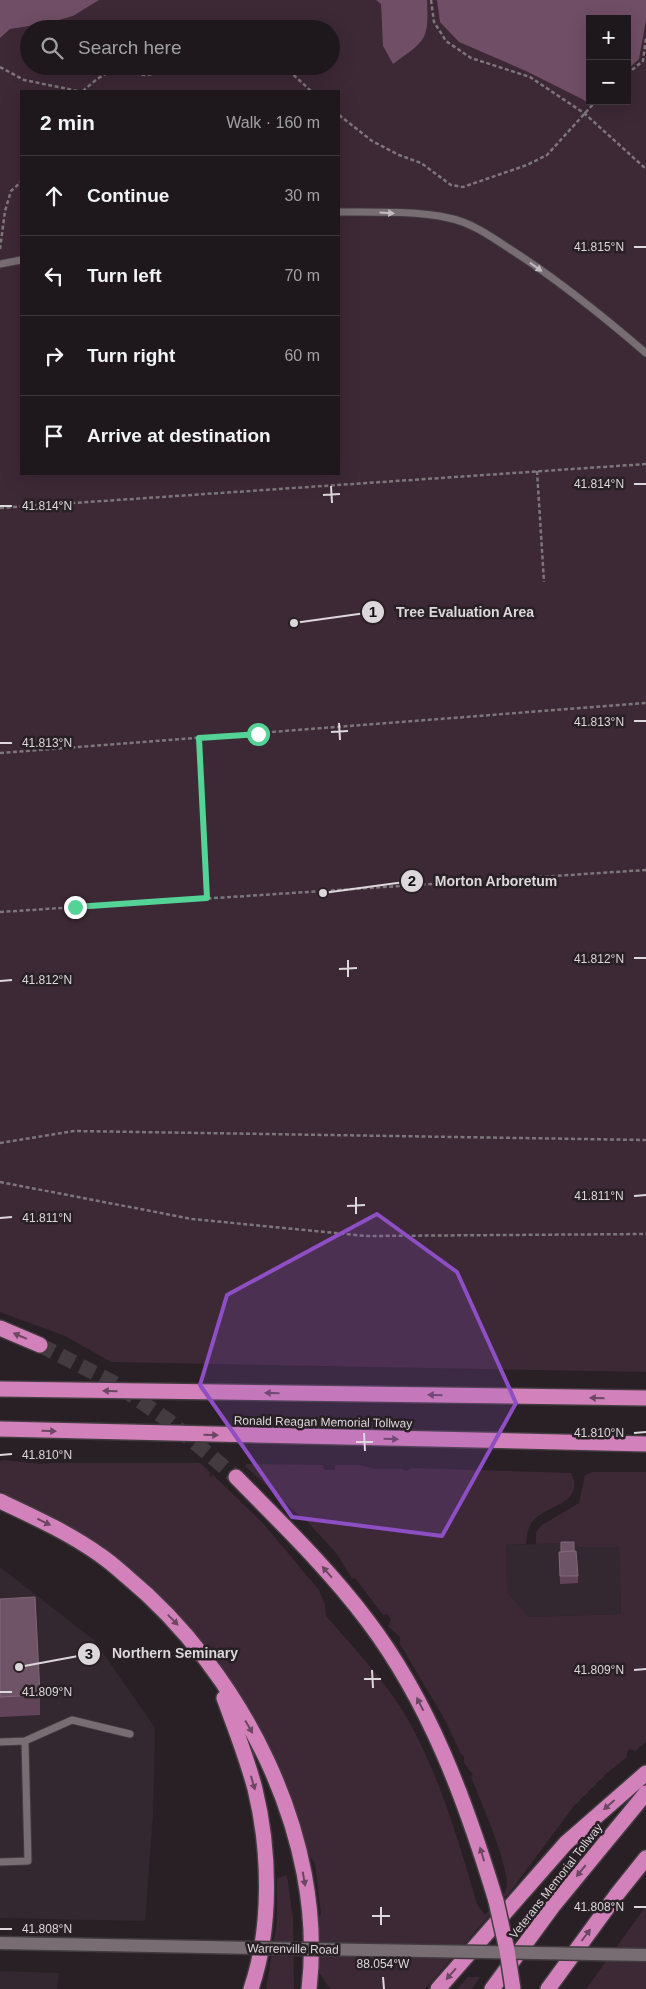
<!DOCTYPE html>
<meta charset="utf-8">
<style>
body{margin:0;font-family:Arial,sans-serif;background:#262125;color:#f1f3f6}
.controls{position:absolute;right:15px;top:15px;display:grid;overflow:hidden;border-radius:0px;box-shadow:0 5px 20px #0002}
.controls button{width:45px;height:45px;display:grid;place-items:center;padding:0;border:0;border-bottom:1px solid #3c373b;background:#1e181c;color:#f1f3f6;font:25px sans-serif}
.stop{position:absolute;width:15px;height:15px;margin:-11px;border:4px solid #54d396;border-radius:50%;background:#fff}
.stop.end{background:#54d396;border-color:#fff;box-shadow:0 1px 5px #0008}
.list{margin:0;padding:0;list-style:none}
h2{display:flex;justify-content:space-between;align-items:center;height:65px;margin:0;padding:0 20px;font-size:21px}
h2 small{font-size:16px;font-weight:400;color:#a1a0a3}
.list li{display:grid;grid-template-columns:32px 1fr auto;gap:15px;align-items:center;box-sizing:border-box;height:80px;padding:0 20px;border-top:1px solid #3c373b}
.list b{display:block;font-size:19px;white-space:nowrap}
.list em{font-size:16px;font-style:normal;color:#a1a0a3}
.icon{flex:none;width:28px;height:28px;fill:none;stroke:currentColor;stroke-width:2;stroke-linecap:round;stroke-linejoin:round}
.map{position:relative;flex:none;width:646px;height:1989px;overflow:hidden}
.search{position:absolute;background:#1e181c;box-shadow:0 5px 20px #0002;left:20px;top:20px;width:320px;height:55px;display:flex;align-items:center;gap:12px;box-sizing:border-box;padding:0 18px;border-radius:28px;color:#a1a0a3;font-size:19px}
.panel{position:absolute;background:#1e181c;box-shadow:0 5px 20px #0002;left:20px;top:90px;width:320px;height:385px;border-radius:0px}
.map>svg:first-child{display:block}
.built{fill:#342830}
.green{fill:#3d2836;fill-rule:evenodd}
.forest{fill:#704e65}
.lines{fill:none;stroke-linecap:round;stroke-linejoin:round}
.highway-tunnel{stroke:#433b40;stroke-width:15;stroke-dasharray:15 8;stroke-linecap:butt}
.lane-casing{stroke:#413b3f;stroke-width:9}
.secondary-casing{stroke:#413b3f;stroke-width:15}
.highway-casing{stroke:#413b3f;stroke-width:18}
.path{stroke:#7d767a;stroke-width:2.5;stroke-dasharray:4 2.5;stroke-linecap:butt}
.lane{stroke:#776d73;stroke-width:7}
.secondary{stroke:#776d73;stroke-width:12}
.highway{stroke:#d381ba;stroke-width:15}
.secondary-bridge-casing{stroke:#413b3f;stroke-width:15;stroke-linecap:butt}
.highway-bridge-casing{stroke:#413b3f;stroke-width:18;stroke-linecap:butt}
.secondary-bridge{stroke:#776d73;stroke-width:12}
.highway-bridge{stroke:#d381ba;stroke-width:15}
.wall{fill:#624459}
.building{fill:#6f5467;stroke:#806879}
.oneway{fill:#c3bcc0}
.oneway2{fill:#6c4761}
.route{stroke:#54d396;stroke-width:6}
.marked{fill:#8e4ec4;fill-opacity:0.2;stroke:#8e4ec4;stroke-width:4;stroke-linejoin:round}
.ticks{fill:none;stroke:#dcd7da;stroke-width:2}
.labels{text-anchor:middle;stroke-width:5;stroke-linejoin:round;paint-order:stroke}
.street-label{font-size:12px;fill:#dcd7da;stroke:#282025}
.ticks-label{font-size:12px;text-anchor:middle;fill:#dcd7da;stroke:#282025;stroke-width:5;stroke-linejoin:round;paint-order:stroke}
.leader{fill:none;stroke:#dcd7da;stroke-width:2}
.callout-dot{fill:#dcd7da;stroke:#282025;stroke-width:2}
.mark-label{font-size:15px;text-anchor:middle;font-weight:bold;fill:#111}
.callout-label{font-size:14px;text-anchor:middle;font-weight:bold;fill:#dcd7da;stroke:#282025;stroke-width:5;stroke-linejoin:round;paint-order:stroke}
</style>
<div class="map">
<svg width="646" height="1989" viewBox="0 0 646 1989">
<rect width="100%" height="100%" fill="#282025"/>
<path class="built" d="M577 1543 578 1547H619L621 1614 528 1617 507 1592 506 1545Z
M0 1567 94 1640 155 1728 153 1814 145 1921 0 1918Z
M0 1971 59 1973 57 1989H0Z"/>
<path class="green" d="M0 0H646V1372L111 1362 65 1336 0 1312ZM590 19H627V101H590ZM29 29H331V66H29ZM21 91H339V474H21Z
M5 1460C16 1461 41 1465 50 1463H200L210 1472 209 1475 211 1477 213 1475 261 1521 319 1590 325 1605 326 1616C355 1649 390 1686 411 1725 441 1781 459 1842 477 1904L484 1914H486C492 1907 503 1899 506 1890 512 1870 479 1799 471 1776L473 1775 464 1763V1756L461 1754 445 1720 400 1644V1637L388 1626 391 1619 387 1614 383 1615 355 1578 352 1579 337 1554 304 1518H302L245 1466 246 1464 323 1465 324 1470H335V1465H359L375 1469H402L406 1471 412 1468 571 1473C585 1503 550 1504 535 1519 528 1525 527 1535 526 1544L506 1545 507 1592 529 1617 621 1614 619 1547H578L577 1543 536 1544V1532L542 1525 579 1503 585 1475 592 1472H646V1742L635 1751 630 1749 627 1752V1757L607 1773 574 1806 510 1892 425 1989H330L316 1968 315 1923 321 1914 315 1864 304 1848 240 1696 90 1541 46 1514 0 1491V1461Z
M287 1875 293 1919 294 1989H266L277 1922V1878Z
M646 1906V1989H586Z
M468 1977H480L472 1989H457Z"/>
<path class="forest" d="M0 0H99L73 16 48 23 10 29 0 38Z
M376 0H427C429 42 425 40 393 64L383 46 381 4Z
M437 0H646V20L639 59 627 70V19H590V101H593L589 105 584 100 526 71 459 42 440 22Z"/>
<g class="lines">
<path class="highway-tunnel" d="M40 1345 114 1383 169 1421 236 1477"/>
<defs>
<path id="lane" d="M339 212C371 212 418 211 449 218 473 223 493 238 513 251 560 281 604 317 646 353
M0 264 21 260
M0 1742 25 1741 72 1720 130 1734
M0 1862 28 1861 25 1741"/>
<path id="secondary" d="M0 1943 205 1947"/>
<path id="highway" d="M0 1328 40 1345
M0 1389 646 1398
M0 1429 646 1444
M236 1477C281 1523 328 1568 367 1620 430 1703 466 1802 496 1901
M0 1501C34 1517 69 1533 100 1555 109 1561 118 1569 126 1576 241 1671 327 1837 309 1989
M224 1698C235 1728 247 1758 255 1789 270 1850 272 1928 251 1989
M438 1989 566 1843 646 1773
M492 1989 553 1906 646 1793
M548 1989 618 1893 646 1858"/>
</defs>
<use href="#lane" class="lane-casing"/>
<use href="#secondary" class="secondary-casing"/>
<use href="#highway" class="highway-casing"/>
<path class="path" d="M431 0 434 22 446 41 471 58 530 77 584 113 646 169
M284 66 311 91
M0 67 24 80 78 91
M627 74 643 61 646 38
M83 91C91 84 105 71 116 71 137 69 145 84 164 66
M339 115 372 141 399 155 421 163 451 185 463 187 527 165 547 155 596 101
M0 249 5 211 11 191 21 182
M537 471 544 582
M0 508 646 464
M199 738 207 898
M0 753 646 703
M0 912 646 870
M0 1143 74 1131 646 1140
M0 1182 192 1219 366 1236 646 1234"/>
<use href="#lane" class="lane"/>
<use href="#secondary" class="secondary"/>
<use href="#highway" class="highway"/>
<defs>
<path id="secondary-bridge" d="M205 1947 646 1955"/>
<path id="highway-bridge" d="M496 1901 507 1950 513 1989"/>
</defs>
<use href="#secondary-bridge" class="secondary-bridge-casing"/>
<use href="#highway-bridge" class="highway-bridge-casing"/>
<use href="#secondary-bridge" class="secondary-bridge"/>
<use href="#highway-bridge" class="highway-bridge"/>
</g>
<path class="wall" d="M559 1552H561L578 1576V1583L560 1584Z
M0 1599 40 1695V1715L0 1717Z"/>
<path class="building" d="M561 1542H574V1551L561 1552Z
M576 1551 578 1576H560L559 1552Z
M35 1597 40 1695 0 1697V1599Z"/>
<defs><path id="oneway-solid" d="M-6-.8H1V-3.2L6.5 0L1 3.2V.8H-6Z" transform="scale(1.25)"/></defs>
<g class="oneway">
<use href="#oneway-solid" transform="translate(387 213) rotate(3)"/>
<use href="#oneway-solid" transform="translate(536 267) rotate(36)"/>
</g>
<g class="oneway2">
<use href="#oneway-solid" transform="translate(20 1336) rotate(-157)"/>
<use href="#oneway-solid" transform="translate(110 1391) rotate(-179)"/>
<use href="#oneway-solid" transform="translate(272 1393) rotate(-179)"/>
<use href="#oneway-solid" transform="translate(435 1395) rotate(-179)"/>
<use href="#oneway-solid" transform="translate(597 1398) rotate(-179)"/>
<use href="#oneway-solid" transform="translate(49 1431) rotate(1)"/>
<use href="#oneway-solid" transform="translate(211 1435) rotate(1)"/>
<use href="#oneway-solid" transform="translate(391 1439) rotate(1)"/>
<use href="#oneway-solid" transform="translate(44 1522) rotate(26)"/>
<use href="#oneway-solid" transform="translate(327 1572) rotate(-131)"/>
<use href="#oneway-solid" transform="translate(173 1620) rotate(46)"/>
<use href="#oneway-solid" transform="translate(420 1704) rotate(-117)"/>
<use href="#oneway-solid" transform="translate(249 1727) rotate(60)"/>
<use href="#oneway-solid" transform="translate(253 1783) rotate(74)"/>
<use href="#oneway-solid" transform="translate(609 1805) rotate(139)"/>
<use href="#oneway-solid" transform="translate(482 1854) rotate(-107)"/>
<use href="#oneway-solid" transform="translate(581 1871) rotate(129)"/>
<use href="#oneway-solid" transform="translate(304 1879) rotate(80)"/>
<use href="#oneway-solid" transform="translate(586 1935) rotate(-53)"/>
<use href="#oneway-solid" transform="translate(451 1974) rotate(131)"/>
</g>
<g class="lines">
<path class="route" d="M75 907 207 898 199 738 258 734"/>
</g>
<path class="marked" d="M377 1214 457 1272 516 1403 442 1536 292 1517 200 1385 227 1295Z"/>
<path class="ticks" d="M634 247H646M634 484H646M331 486 332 503M323 495 340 494M0 506H12M634 721H646M339 723 340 740M331 732 348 731M0 743H12M634 958H646M348 960V977M339 969 357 968M0 981 12 980M634 1196 646 1195M356 1197V1214M347 1206 365 1205M0 1218 12 1217M364 1433 365 1451M634 1433 646 1432M356 1442H373M0 1455 12 1454M372 1670 373 1688M634 1670 646 1669M364 1679H381M0 1692H12M381 1907V1925M634 1907H646M372 1916H390M0 1929H12M383 1977 384 1989"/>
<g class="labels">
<g class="street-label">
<text transform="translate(323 1422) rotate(1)" y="4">Ronald Reagan Memorial Tollway</text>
<text transform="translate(556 1881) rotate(-52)" y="4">Veterans Memorial Tollway</text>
<text transform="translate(293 1949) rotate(1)" y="4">Warrenville Road</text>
</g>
</g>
<g class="ticks-label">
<text x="599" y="251">41.815°N</text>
<text x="599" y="488">41.814°N</text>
<text x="47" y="510">41.814°N</text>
<text x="599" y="726">41.813°N</text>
<text x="47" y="747">41.813°N</text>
<text x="599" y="963">41.812°N</text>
<text x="47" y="984">41.812°N</text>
<text x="599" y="1200">41.811°N</text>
<text x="47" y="1222">41.811°N</text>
<text x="599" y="1437">41.810°N</text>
<text x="47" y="1459">41.810°N</text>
<text x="599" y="1674">41.809°N</text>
<text x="47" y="1696">41.809°N</text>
<text x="599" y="1911">41.808°N</text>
<text x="47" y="1933">41.808°N</text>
<text x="383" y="1968">88.054°W</text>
</g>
<path class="leader" d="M294 623L373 612M323 893L412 881M19 1667L89 1654"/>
<g class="callout-dot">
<circle cx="294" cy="623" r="5"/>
<circle cx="323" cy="893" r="5"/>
<circle cx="19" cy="1667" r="5"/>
<circle cx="373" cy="612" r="12"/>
<circle cx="412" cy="881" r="12"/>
<circle cx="89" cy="1654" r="12"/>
</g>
<g class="mark-label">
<text x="373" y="617">1</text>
<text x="412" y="886">2</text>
<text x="89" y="1659">3</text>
</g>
<g class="callout-label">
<text x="465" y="617">Tree Evaluation Area</text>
<text x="496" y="886">Morton Arboretum</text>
<text x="175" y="1658">Northern Seminary</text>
</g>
</svg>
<div class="controls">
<button>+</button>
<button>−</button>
</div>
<div class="stop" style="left:258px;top:734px"></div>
<div class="stop end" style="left:75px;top:907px"></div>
<div class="search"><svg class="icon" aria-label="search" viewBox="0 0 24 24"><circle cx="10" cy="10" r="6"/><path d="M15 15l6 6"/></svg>Search here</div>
<section class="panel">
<h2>2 min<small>Walk · 160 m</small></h2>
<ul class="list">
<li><svg class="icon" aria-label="ahead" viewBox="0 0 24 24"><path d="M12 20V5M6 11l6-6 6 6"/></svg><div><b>Continue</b></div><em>30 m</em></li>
<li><svg class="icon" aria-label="left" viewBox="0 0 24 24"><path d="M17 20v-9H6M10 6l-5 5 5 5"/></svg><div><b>Turn left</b></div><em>70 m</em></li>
<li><svg class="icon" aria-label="right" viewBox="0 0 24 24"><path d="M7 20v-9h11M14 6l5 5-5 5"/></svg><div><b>Turn right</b></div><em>60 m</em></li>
<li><svg class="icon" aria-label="arrive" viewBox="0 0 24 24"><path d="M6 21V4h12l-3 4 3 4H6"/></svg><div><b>Arrive at destination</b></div></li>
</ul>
</section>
</div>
